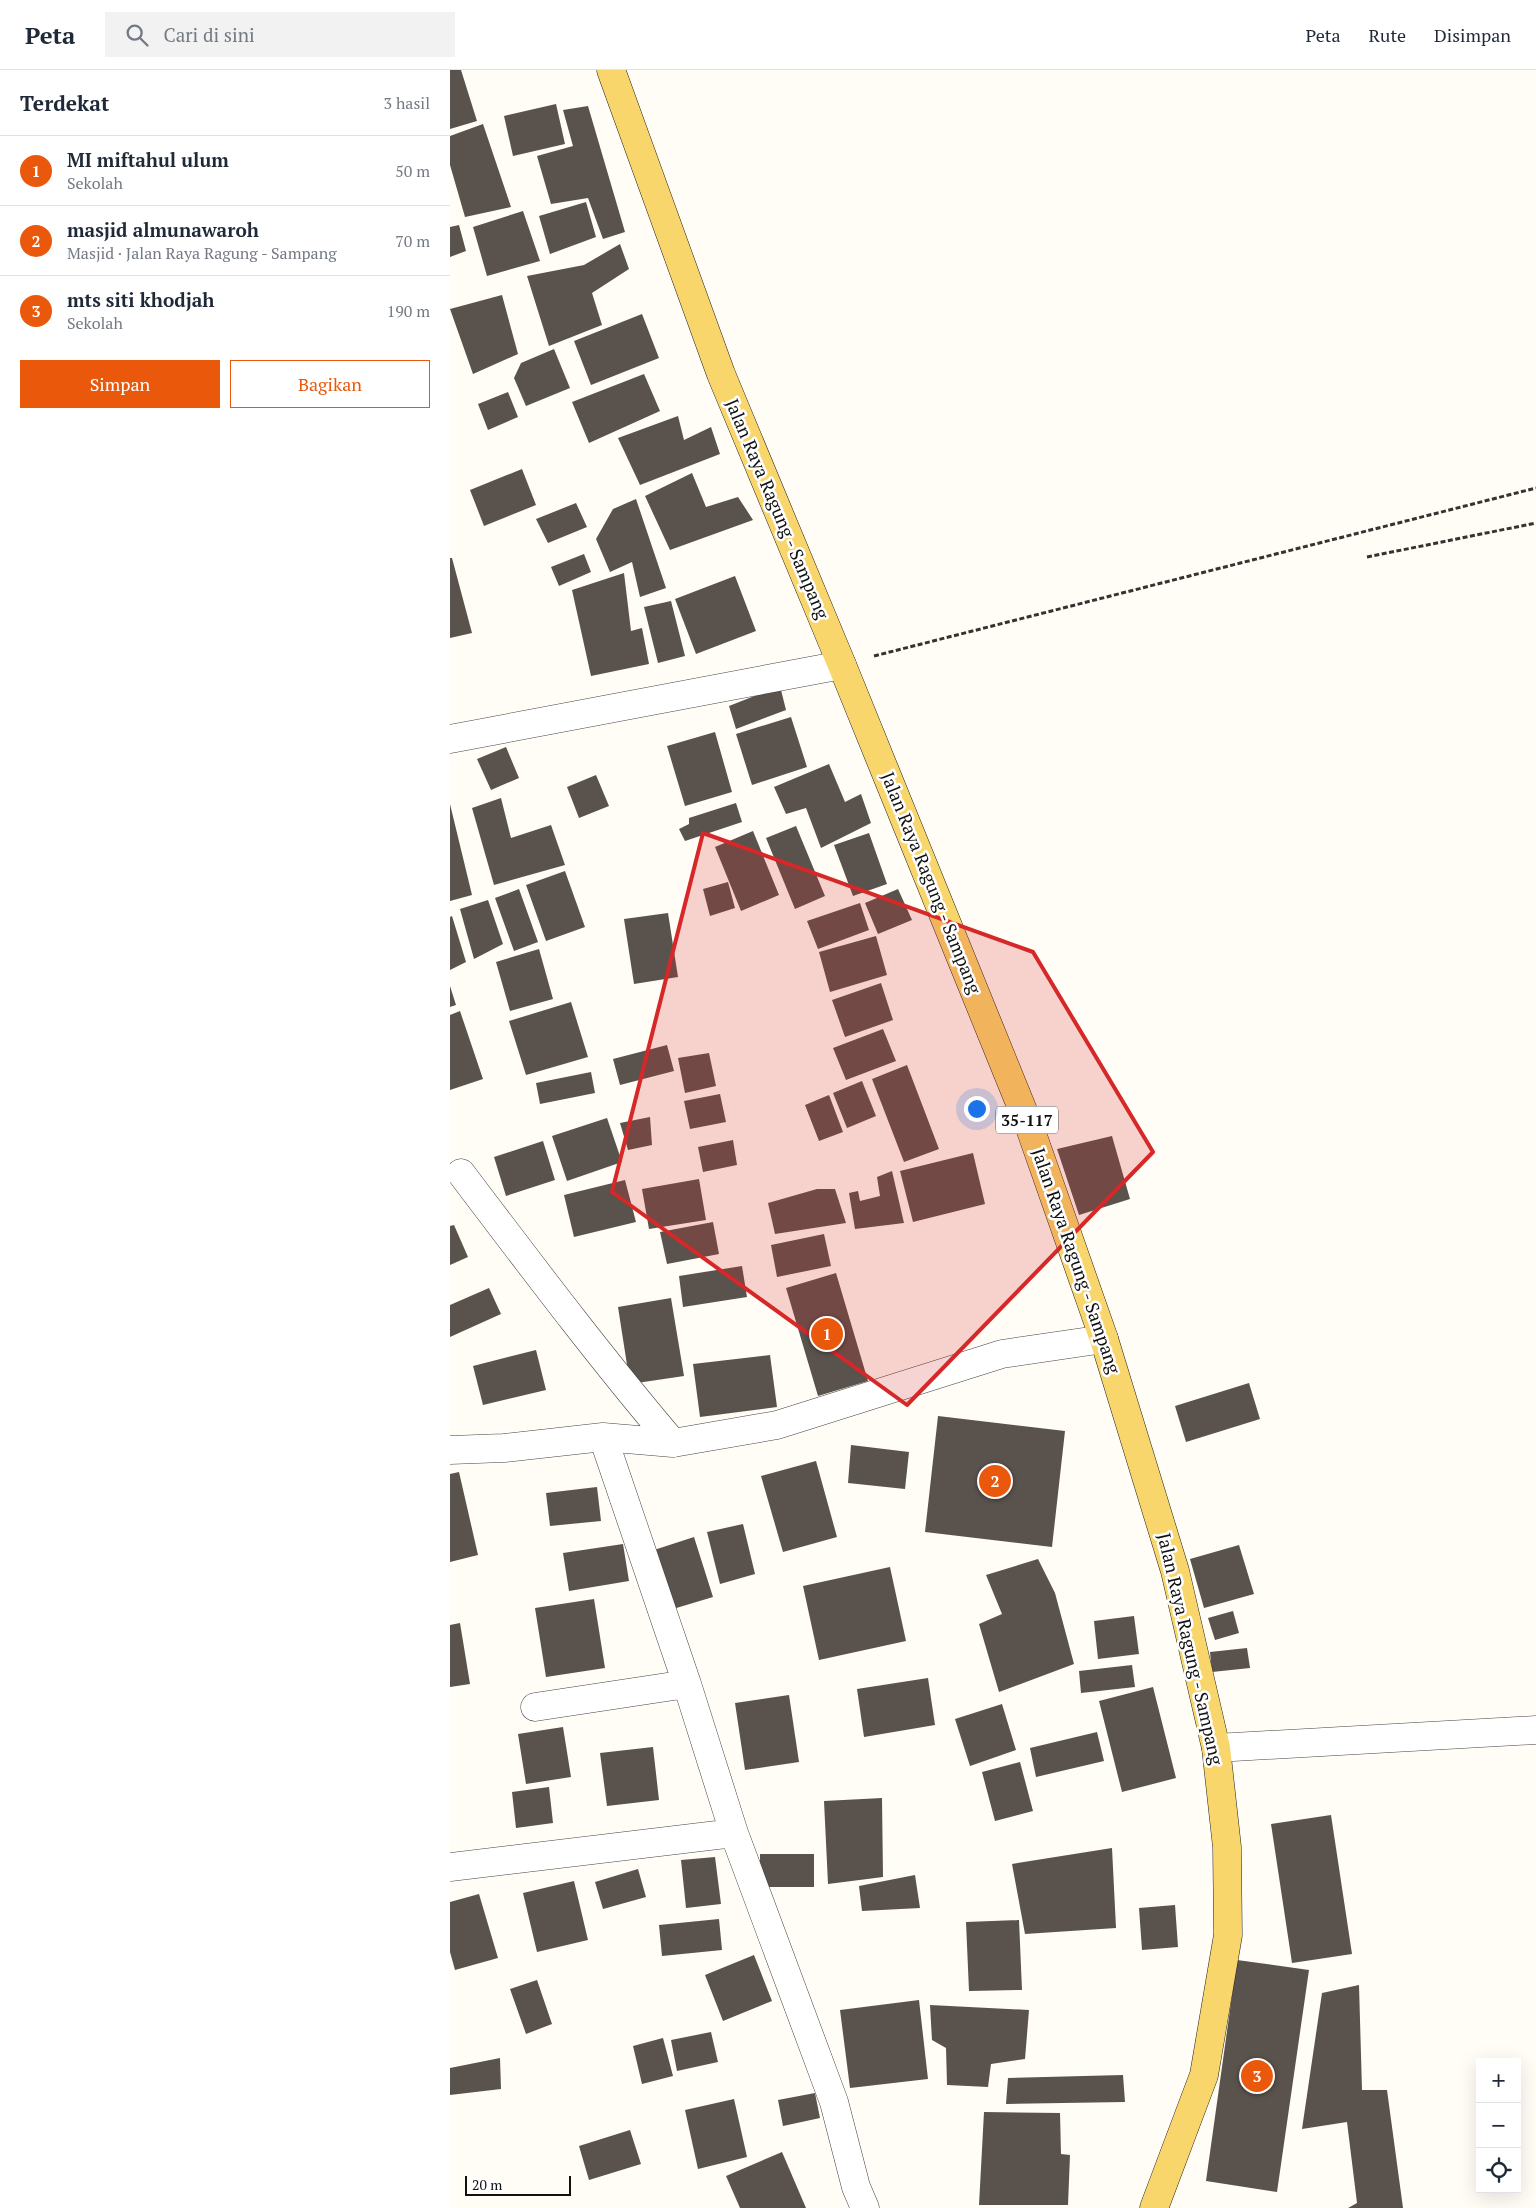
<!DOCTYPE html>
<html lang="id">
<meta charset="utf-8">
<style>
body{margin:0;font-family:"PT Serif",serif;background:#f2f2f3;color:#1f2937}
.controls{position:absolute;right:15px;bottom:15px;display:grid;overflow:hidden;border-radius:0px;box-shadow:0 5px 20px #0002}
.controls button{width:45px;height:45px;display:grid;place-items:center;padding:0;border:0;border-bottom:1px solid #e0e1e3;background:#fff;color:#1f2937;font:25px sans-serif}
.scale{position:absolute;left:15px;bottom:12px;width:106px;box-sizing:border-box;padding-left:5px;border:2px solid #111;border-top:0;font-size:14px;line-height:18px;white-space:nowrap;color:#111;-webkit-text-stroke:4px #fff;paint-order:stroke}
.you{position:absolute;left:526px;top:1038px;width:18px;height:18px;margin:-12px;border:4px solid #fff;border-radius:50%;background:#1a73e8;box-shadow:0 0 0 8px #1a73e833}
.badge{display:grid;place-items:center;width:32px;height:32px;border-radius:50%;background:#ea580c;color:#fff;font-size:16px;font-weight:700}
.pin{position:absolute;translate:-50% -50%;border:2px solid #fff;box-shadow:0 1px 5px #0006}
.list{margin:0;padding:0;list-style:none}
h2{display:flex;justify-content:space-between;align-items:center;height:65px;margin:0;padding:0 20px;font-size:21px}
h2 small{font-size:16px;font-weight:400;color:#747a83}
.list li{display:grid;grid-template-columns:32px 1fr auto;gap:15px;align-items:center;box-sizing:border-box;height:70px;padding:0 20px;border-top:1px solid #e0e1e3}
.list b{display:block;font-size:19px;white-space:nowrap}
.list p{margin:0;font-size:16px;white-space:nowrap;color:#747a83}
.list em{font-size:16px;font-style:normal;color:#747a83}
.actions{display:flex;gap:10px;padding:15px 20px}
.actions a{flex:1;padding:11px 0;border:1px solid #ea580c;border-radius:0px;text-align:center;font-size:18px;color:#ea580c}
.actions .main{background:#ea580c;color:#fff}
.icon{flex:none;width:28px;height:28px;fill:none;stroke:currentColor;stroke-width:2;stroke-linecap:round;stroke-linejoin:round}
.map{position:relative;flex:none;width:1086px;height:2138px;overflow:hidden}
header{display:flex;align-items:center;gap:30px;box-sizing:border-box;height:70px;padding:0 25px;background:#fff;border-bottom:1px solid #e0e1e3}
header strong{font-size:24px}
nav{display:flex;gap:28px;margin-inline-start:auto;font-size:18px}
.search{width:350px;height:45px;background:#f2f2f3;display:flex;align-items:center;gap:12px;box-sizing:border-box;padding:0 18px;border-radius:0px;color:#747a83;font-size:19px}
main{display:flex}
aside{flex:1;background:#fff}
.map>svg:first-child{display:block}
.building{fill:#5a524d}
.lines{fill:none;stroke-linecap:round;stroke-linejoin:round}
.minor-casing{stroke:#444;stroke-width:29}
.major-casing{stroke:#222;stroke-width:29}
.path{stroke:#333;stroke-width:3;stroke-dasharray:5 2.5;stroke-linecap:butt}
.minor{stroke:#fff;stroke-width:28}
.major{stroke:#f9d66b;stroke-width:28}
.marked{fill:#d62828;fill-opacity:0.2;stroke:#d62828;stroke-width:4;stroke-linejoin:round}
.labels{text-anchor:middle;stroke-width:5;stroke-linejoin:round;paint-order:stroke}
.shield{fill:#fff;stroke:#585858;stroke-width:1}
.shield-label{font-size:16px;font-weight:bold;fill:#111}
.street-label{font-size:18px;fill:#111;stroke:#fff}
</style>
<header>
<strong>Peta</strong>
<div class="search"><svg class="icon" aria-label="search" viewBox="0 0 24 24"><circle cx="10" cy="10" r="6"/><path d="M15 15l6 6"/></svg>Cari di sini</div>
<nav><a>Peta</a><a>Rute</a><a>Disimpan</a></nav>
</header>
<main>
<aside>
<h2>Terdekat<small>3 hasil</small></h2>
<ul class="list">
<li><span class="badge">1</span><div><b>MI miftahul ulum</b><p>Sekolah</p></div><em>50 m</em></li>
<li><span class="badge">2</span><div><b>masjid almunawaroh</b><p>Masjid · Jalan Raya Ragung - Sampang</p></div><em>70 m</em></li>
<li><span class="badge">3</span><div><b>mts siti khodjah</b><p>Sekolah</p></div><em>190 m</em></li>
</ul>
<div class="actions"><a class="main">Simpan</a><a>Bagikan</a></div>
</aside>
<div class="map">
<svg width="1086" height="2138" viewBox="0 0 1086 2138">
<rect width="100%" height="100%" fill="#fffdf5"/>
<path class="building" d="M0 0H11L27 51 0 59Z
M106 34 115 74 63 86 54 46Z
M138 36 175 162 153 169 138 128 101 134 87 86 123 76 113 40Z
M33 54 61 137 15 147 0 95V66Z
M136 132 146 167 100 184 89 146Z
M73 141 90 191 37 206 23 157Z
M9 155 16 181 0 187V157Z
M170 174 179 199 142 223 152 255 99 276 77 206 134 195Z
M52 225 68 284 23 304 0 239Z
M192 244 209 288 141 315 124 271Z
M104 279 120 318 76 336 64 308 71 293Z
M194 304 210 341 139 373 122 332Z
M58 322 68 347 38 360 28 334Z
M228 346 234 370 261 357 270 384 190 415 168 368Z
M72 399 86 435 34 456 20 420Z
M242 403 256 437 288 427 303 450 220 480 195 426Z
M186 429 216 518 190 527 182 492 160 502 146 469 163 439Z
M126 433 137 457 98 473 86 449Z
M134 484 141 502 109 516 101 497Z
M0 488H2L22 563 0 568Z
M174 503 181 561 192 558 199 594 141 606 122 520Z
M285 506 306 561 246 584 225 529Z
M221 531 235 586 208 593 194 537Z
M330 616 336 640 286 659 279 636Z
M341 647 357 697 302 715 286 664Z
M265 662 282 722 235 736 217 676Z
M56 677 69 708 41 720 27 689Z
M379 694 395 732 411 724 421 753 371 778 356 738 336 744 324 717Z
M146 705 159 736 129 748 117 717Z
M51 728 61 768 101 755 115 795 44 815 22 738Z
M286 733 292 752 235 771 229 759 239 754V748Z
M0 734 22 825 0 831Z
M346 756 375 826 345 839 316 768Z
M303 761 329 825 291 841 265 777Z
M419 763 437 814 403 826 384 775Z
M115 801 135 857 96 871 76 815Z
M278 812 285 838 260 846 253 819Z
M69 819 88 872 64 881 45 828Z
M448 819 462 850 428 864 415 833Z
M38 830 53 874 24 889 10 839Z
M410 833 419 860 368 879 357 851Z
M218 843 228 907 184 914 174 849Z
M2 846 16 892 0 900V847Z
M426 866 437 905 380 922 369 882Z
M89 879 103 929 60 941 46 892Z
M431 913 443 950 395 967 382 930Z
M0 916 6 935 0 937Z
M121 932 138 987 76 1005 59 951Z
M10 941 33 1009 0 1020V945Z
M433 959 446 991 396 1010 383 978Z
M217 975 224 1001 170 1015 163 989Z
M259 983 266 1016 235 1023 228 988Z
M457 995 489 1079 454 1092 422 1009Z
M141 1002 145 1023 90 1034 86 1013Z
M412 1011 426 1046 397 1058 383 1023Z
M270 1024 276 1052 240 1059 234 1031Z
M379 1025 393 1062 369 1071 355 1035Z
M200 1047 202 1075 178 1080 170 1053Z
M157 1048 172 1092 117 1111 102 1066Z
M662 1066 680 1129 629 1145 607 1079Z
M283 1070 287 1095 253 1102 248 1077Z
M93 1071 105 1110 56 1126 44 1087Z
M523 1083 535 1134 463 1152 450 1101Z
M442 1101 454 1153 405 1159 399 1123 408 1121 410 1131 430 1126 427 1107Z
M249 1109 256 1150 199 1159 192 1119Z
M175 1110 186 1152 124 1167 114 1125Z
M367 1119H385L396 1153 325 1164 318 1133Z
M263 1152 269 1184 217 1194 210 1162Z
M4 1155 18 1187 0 1195V1156Z
M374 1164 381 1196 327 1207 321 1175Z
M292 1196 297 1227 233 1237 229 1206Z
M386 1203 418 1311 368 1326 336 1218Z
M39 1218 51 1244 0 1267V1235Z
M221 1228 234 1306 180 1314 168 1237Z
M86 1280 96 1320 33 1335 23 1296Z
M320 1285 327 1337 250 1347 243 1294Z
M799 1313 810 1349 736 1372 725 1336Z
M488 1346 615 1361 602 1477 475 1462Z
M401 1375 459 1382 455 1419 398 1413Z
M366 1391 387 1467 333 1482 311 1406Z
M9 1402 28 1485 0 1492V1404Z
M147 1417 151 1451 100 1456 96 1423Z
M293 1454 305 1504 270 1514 257 1462Z
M244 1467 263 1527 223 1539 204 1480Z
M173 1474 179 1511 119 1521 113 1483Z
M789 1475 804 1524 754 1538 740 1489Z
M588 1489 605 1523 624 1594 549 1622 529 1554 552 1544 536 1505Z
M440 1497 456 1571 369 1590 353 1516Z
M144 1529 155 1598 96 1607 85 1538Z
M783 1541 789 1563 765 1570 758 1548Z
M684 1546 689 1584 648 1589 644 1551Z
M10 1553 20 1614 0 1617V1555Z
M797 1578 800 1598 762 1602 760 1582Z
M682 1595 685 1617 631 1623 629 1601Z
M478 1608 485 1655 414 1667 407 1619Z
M703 1617 726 1708 672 1722 649 1631Z
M339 1625 349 1692 295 1700 285 1633Z
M552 1634 566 1680 520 1696 505 1649Z
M113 1657 121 1707 76 1714 68 1664Z
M647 1662 654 1691 586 1707 580 1678Z
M203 1677 209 1730 157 1736 150 1683Z
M570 1692 583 1741 545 1751 532 1702Z
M99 1717 103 1753 66 1758 62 1722Z
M432 1728 433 1807 378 1814 374 1731Z
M881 1745 902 1884 842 1893 821 1754Z
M662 1778 666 1858 575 1864 562 1794Z
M310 1784H364V1817H310Z
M265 1787 271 1834 236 1838 231 1790Z
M188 1799 196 1827 153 1839 145 1812Z
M465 1805 470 1838 412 1841 409 1816Z
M124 1811 138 1870 87 1882 73 1823Z
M29 1824 48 1888 5 1900 0 1882V1832Z
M725 1835 728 1877 692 1880 689 1838Z
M269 1849 272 1880 212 1886 209 1855Z
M569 1850 572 1920 519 1921 516 1852Z
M304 1885 322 1931 273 1951 255 1905Z
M787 1890 859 1900 827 2122 756 2111Z
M87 1910 102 1954 76 1964 60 1919Z
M909 1915 912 2020H937L953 2138H898L907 2133 897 2052 852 2059 872 1923Z
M469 1930 478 2009 400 2018 390 1940Z
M480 1935 579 1940 575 1989 541 1994 538 2017 497 2015 496 1978 482 1970Z
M261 1962 268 1992 227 2001 221 1970Z
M213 1968 223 2006 192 2014 183 1976Z
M50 1988 51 2019 0 2025V1998Z
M673 2005 675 2032 556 2034 558 2008Z
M365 2023 370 2048 333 2056 328 2030Z
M284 2029 297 2087 248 2099 235 2040Z
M534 2042 610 2043 611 2084 620 2085 618 2135H529Z
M180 2060 191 2094 139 2110 129 2076Z
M332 2082 356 2138H290L276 2106Z"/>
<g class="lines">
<defs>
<path id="minor" d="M0 669 392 595
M11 1103C80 1194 149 1286 223 1373
M153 1367 237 1614 284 1763 384 2032 406 2117 415 2138
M0 1380 54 1378 153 1367 223 1373 327 1355 552 1284 654 1269
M85 1637 237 1614
M766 1678 1086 1660
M0 1797 284 1763"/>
<path id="major" d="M161 0 271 304 392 595 580 1058 654 1269 725 1501 766 1678 777 1777 778 1865 754 2005 704 2138"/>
</defs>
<use href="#minor" class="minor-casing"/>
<use href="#major" class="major-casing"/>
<path class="path" d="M917 487 1086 453
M424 586 1086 418"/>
<use href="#minor" class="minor"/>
<use href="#major" class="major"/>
</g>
<path class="marked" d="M253 763 583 882 703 1082 457 1335 162 1122Z"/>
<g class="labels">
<rect class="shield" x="546" y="1036.5" width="62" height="27" rx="4"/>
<g class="shield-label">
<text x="577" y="1056">35-117</text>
</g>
<g class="street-label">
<text transform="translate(327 439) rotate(67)" y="6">Jalan Raya Ragung - Sampang</text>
<text transform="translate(481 813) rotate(68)" y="6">Jalan Raya Ragung - Sampang</text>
<text transform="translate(626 1191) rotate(71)" y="6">Jalan Raya Ragung - Sampang</text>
<text transform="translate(740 1579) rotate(77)" y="6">Jalan Raya Ragung - Sampang</text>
</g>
</g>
</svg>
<div class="controls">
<button>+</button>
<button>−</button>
<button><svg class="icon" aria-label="locate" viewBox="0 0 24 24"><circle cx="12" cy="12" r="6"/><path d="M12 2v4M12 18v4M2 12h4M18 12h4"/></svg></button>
</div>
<div class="scale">20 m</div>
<div class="you"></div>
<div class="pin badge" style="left:377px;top:1264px">1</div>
<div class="pin badge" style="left:545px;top:1411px">2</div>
<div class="pin badge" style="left:807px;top:2006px">3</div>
</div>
</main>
